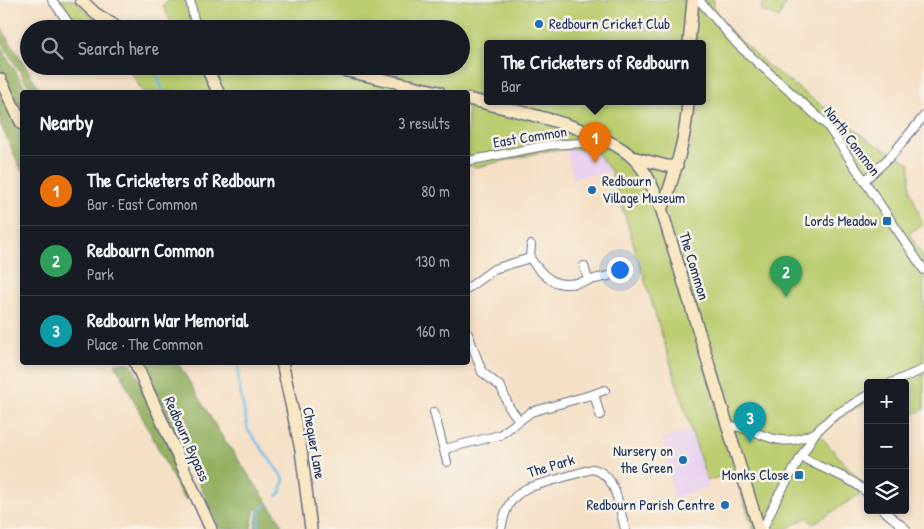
<!DOCTYPE html>
<meta charset="utf-8">
<style>
body{margin:0;font-family:"Patrick Hand",sans-serif;background:#20242c;color:#f1f3f6}
.controls{position:absolute;right:15px;bottom:15px;display:grid;overflow:hidden;border-radius:5px;box-shadow:0 2px 8px #0003}
.controls button{width:45px;height:45px;display:grid;place-items:center;padding:0;border:0;border-bottom:1px solid #363941;background:#171b24;color:#f1f3f6;font:25px sans-serif}
.you{position:absolute;left:619px;top:269px;width:18px;height:18px;margin:-12px;border:4px solid #fff;border-radius:50%;background:#1a73e8;box-shadow:0 0 0 8px #1a73e833}
.badge{display:grid;place-items:center;width:32px;height:32px;border-radius:50%;background:#1f6fb2;color:#fff;font-size:16px;font-weight:700}
.pin{position:absolute;translate:-50% -41px;filter:drop-shadow(0 1px 2px #0008)}
.pin::after{content:'';position:absolute;top:26px;width:18px;height:15px;background:inherit;clip-path:polygon(0 0,100% 0,50% 100%)}
.popup{position:absolute;left:484px;top:40px;width:222px;height:65px;box-sizing:border-box;display:grid;place-content:center;border-radius:5px;background:#171b24;filter:drop-shadow(0 1px 4px #0005);font-size:16px;white-space:nowrap;color:#9ea1a6}
.popup b{font-size:19px;color:#f1f3f6}
.popup::after{content:'';position:absolute;left:50%;top:100%;margin-left:-10px;border:10px solid transparent;border-top-color:#171b24}
.list{margin:0;padding:0;list-style:none}
h2{display:flex;justify-content:space-between;align-items:center;height:65px;margin:0;padding:0 20px;font-size:21px}
h2 small{font-size:16px;font-weight:400;color:#9ea1a6}
.list li{display:grid;grid-template-columns:32px 1fr auto;gap:15px;align-items:center;box-sizing:border-box;height:70px;padding:0 20px;border-top:1px solid #363941}
.list b{display:block;font-size:19px;white-space:nowrap}
.list p{margin:0;font-size:16px;white-space:nowrap;color:#9ea1a6}
.list em{font-size:16px;font-style:normal;color:#9ea1a6}
.icon{flex:none;width:28px;height:28px;fill:none;stroke:currentColor;stroke-width:2;stroke-linecap:round;stroke-linejoin:round}
.map{position:relative;flex:none;width:924px;height:529px;overflow:hidden}
.search{position:absolute;background:#171b24;box-shadow:0 2px 8px #0003;left:20px;top:20px;width:450px;height:55px;display:flex;align-items:center;gap:12px;box-sizing:border-box;padding:0 18px;border-radius:28px;color:#9ea1a6;font-size:19px}
.panel{position:absolute;background:#171b24;box-shadow:0 2px 8px #0003;left:20px;top:90px;width:450px;height:275px;border-radius:5px}
.map>svg:first-child{display:block}
.built{fill:#e8d2ee}
.green{fill:#bacd70;stroke:#6a7e67;fill-rule:evenodd}
.forest{fill:#93b062;stroke:#577060}
.lines{fill:none;stroke-linecap:round;stroke-linejoin:round}
.stream{stroke:#72beec;stroke-width:2.5}
.street-casing{stroke:#676d82;stroke-width:10}
.secondary-casing{stroke:#676d82;stroke-width:14}
.street{stroke:#fff;stroke-width:8}
.secondary{stroke:#f9e7c3;stroke-width:11}
.poi-dot{fill:#1f6fb2;stroke:#f7f3e8;stroke-width:2}
.labels{text-anchor:middle;stroke-width:5;stroke-linejoin:round;paint-order:stroke}
.poi-label{font-size:15px;fill:#1b2f5e;stroke:#f7f3e8;text-anchor:end}
.street-label{font-size:15px;fill:#1b2f5e;stroke:#f7f3e8}
</style>
<div class="map">
<svg width="924" height="529" viewBox="0 0 924 529">
<rect width="100%" height="100%" fill="#f7f3e8"/>
<filter id="ink" filterUnits="userSpaceOnUse"><feTurbulence type="fractalNoise" baseFrequency=".02" numOctaves="2"/><feDisplacementMap in="SourceGraphic" scale="10" xChannelSelector="R" yChannelSelector="G"/><feConvolveMatrix kernelMatrix="1 2 1 2 8 2 1 2 1" color-interpolation-filters="sRGB"/></filter>
<filter id="wash" filterUnits="userSpaceOnUse"><feTurbulence type="fractalNoise" baseFrequency=".0096" numOctaves="4" result="noise"/><feDisplacementMap in="SourceGraphic" scale="20" xChannelSelector="R" yChannelSelector="G"/><feGaussianBlur stdDeviation="1.12" result="paint"/><feColorMatrix in="noise" values="0 0 0 0 0 0 0 0 0 0 0 0 0 0 0 0 0 1.4 0 .05"/><feComposite in="paint" operator="in"/></filter>
<g filter="url(#wash)">
<rect width="100%" height="100%" fill="#f5e0c6"/>
<path class="built" d="M593 148 611 171 573 178 566 149Z
M690 431 709 487 674 498 662 439Z"/>
<path class="green" d="M57 0H75L104 29H79Z
M169 0H714L713 7 730 31 768 66 873 143 910 163V189L923 225 909 233 924 259V410L905 416V383H868V402L846 413 820 436 868 489 813 524 808 517 786 529H753L734 471 707 481 611 171 593 148 552 150 477 167 468 165V92H143L127 66H461V29H160L171 22 163 6ZM488 44H702V102H488Z
M764 0H787L779 18 760 10Z
M129 21 152 29H125Z"/>
<path class="forest" d="M0 26 37 85 42 92H32L0 39Z
M0 46 28 92H22V113L0 70Z
M0 92 22 135V172L0 123Z
M115 363H131L170 445 189 495 186 500 183 498Z
M143 363H178L220 433 281 522 282 529H255L258 511 255 507 251 529H220Z"/>
<g class="lines">
<path class="stream" d="M154 66 163 92
M239 362 238 380 248 430 284 479 281 492 277 496
M258 529 260 510 266 505"/>
</g>
</g>
<g filter="url(#ink)">
<g class="lines">
<defs>
<path id="street" d="M52 0 73 29
M190 0 196 29
M699 0 737 44 827 125 924 270
M468 161 549 145 582 143 597 137
M865 180 891 156 924 116
M530 258 531 245
M584 266 588 280
M468 288 494 269 530 258C555 295 569 284 608 276
M468 334 482 372 501 387 509 407 519 420
M891 383 924 369
M594 394 605 390
M434 412 447 462
M728 427C747 424 763 439 781 440 793 442 804 437 815 433
M444 449 500 435 531 412 594 394 600 415
M802 457C824 471 849 475 868 494
M883 510 906 529
M501 529C505 510 509 498 527 488L592 469C617 473 619 509 625 529
M763 529 777 498 815 433 832 417 868 395"/>
<path id="secondary" d="M81 0 96 14 120 29
M689 44 693 0
M206 66 218 92
M325 66 439 92
M0 79 22 124
M468 99C511 110 601 127 633 158 647 171 654 190 661 208L759 529
M632 157 667 166H677
M661 208 665 202C676 168 686 138 688 102
M135 362 211 529
M282 362 301 450 311 529"/>
</defs>
<use href="#street" class="street-casing"/>
<use href="#secondary" class="secondary-casing"/>
<use href="#street" class="street"/>
<use href="#secondary" class="secondary"/>
</g>
</g>
<g class="poi-dot">
<circle cx="539" cy="24" r="5"/>
<circle cx="592" cy="190" r="5"/>
<rect x="882" y="216" width="10" height="10" rx="2.5"/>
<circle cx="683" cy="460" r="5"/>
<rect x="794" y="470" width="10" height="10" rx="2.5"/>
<circle cx="725" cy="505" r="5"/>
</g>
<g class="labels">
<g class="poi-label">
<text x="549" y="29" text-anchor="start">Redbourn Cricket Club</text>
<text x="602" y="186" text-anchor="start">Redbourn<tspan x="602" dy="17">Village Museum</tspan></text>
<text x="877" y="226">Lords Meadow</text>
<text x="673" y="456">Nursery on<tspan x="673" dy="17">the Green</tspan></text>
<text x="789" y="480">Monks Close</text>
<text x="715" y="510">Redbourn Parish Centre</text>
</g>
<g class="street-label">
<text transform="translate(530 137) rotate(-9)" y="5">East Common</text>
<text transform="translate(852 141) rotate(53)" y="5">North Common</text>
<text transform="translate(694 266) rotate(73)" y="5">The Common</text>
<text transform="translate(187 439) rotate(66)" y="5">Redbourn Bypass</text>
<text transform="translate(314 443) rotate(80)" y="5">Chequer Lane</text>
<text transform="translate(551 466) rotate(-17)" y="5">The Park</text>
</g>
</g>
</svg>
<div class="controls">
<button>+</button>
<button>−</button>
<button><svg class="icon" aria-label="layers" viewBox="0 0 24 24"><path d="M12 4l9 5-9 5-9-5zM3 14l9 5 9-5"/></svg></button>
</div>
<div class="you"></div>
<div class="pin badge" style="left:595px;top:163px;background:#e8710a">1</div>
<div class="popup"><b>The Cricketers of Redbourn</b>Bar</div>
<div class="pin badge" style="left:786px;top:297px;background:#2e9e5b">2</div>
<div class="pin badge" style="left:750px;top:443px;background:#0f9aa8">3</div>
<div class="search"><svg class="icon" aria-label="search" viewBox="0 0 24 24"><circle cx="10" cy="10" r="6"/><path d="M15 15l6 6"/></svg>Search here</div>
<section class="panel">
<h2>Nearby<small>3 results</small></h2>
<ul class="list">
<li><span class="badge" style="background:#e8710a">1</span><div><b>The Cricketers of Redbourn</b><p>Bar · East Common</p></div><em>80 m</em></li>
<li><span class="badge" style="background:#2e9e5b">2</span><div><b>Redbourn Common</b><p>Park</p></div><em>130 m</em></li>
<li><span class="badge" style="background:#0f9aa8">3</span><div><b>Redbourn War Memorial</b><p>Place · The Common</p></div><em>160 m</em></li>
</ul>
</section>
</div>
